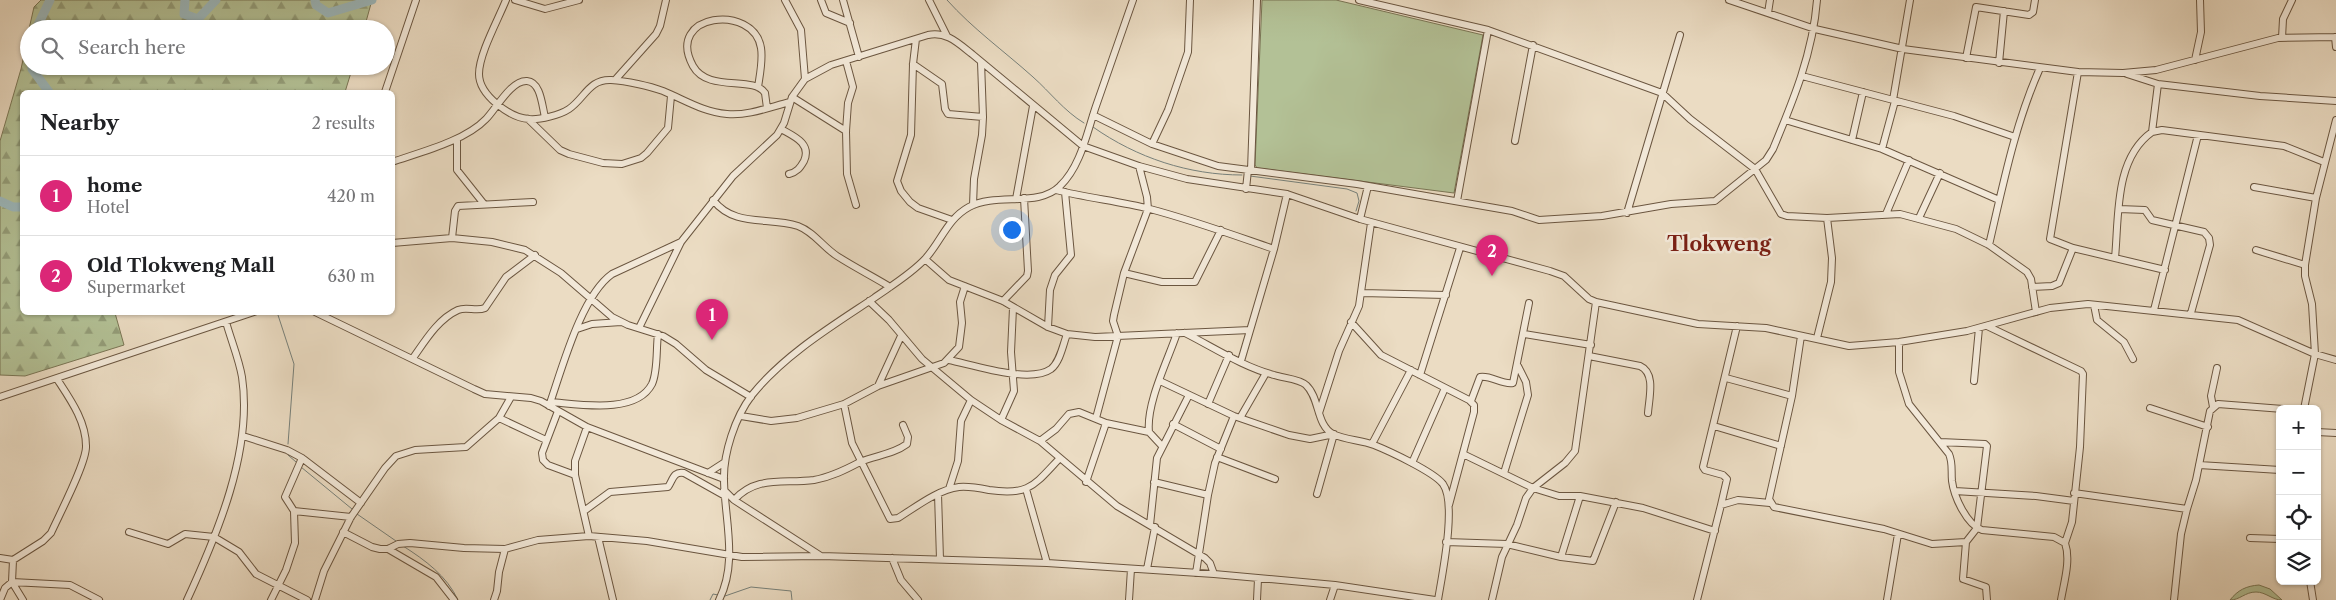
<!DOCTYPE html>
<meta charset="utf-8">
<style>
body{margin:0;font-family:"Libre Caslon Text",serif;background:#f6f6f6;color:#202124}
.controls{position:absolute;right:15px;bottom:15px;display:grid;overflow:hidden;border-radius:8px;box-shadow:0 1px 4px #0004}
.controls button{width:45px;height:45px;display:grid;place-items:center;padding:0;border:0;border-bottom:1px solid #e0e0e0;background:#fff;color:#202124;font:25px sans-serif}
.you{position:absolute;left:1011px;top:229px;width:18px;height:18px;margin:-12px;border:4px solid #fff;border-radius:50%;background:#1a73e8;box-shadow:0 0 0 8px #1a73e833}
.badge{display:grid;place-items:center;width:32px;height:32px;border-radius:50%;background:#db2777;color:#fff;font-size:16px;font-weight:700}
.pin{position:absolute;translate:-50% -41px;filter:drop-shadow(0 1px 2px #0008)}
.pin::after{content:'';position:absolute;top:26px;width:18px;height:15px;background:inherit;clip-path:polygon(0 0,100% 0,50% 100%)}
.list{margin:0;padding:0;list-style:none}
h2{display:flex;justify-content:space-between;align-items:center;height:65px;margin:0;padding:0 20px;font-size:21px}
h2 small{font-size:16px;font-weight:400;color:#757577}
.list li{display:grid;grid-template-columns:32px 1fr auto;gap:15px;align-items:center;box-sizing:border-box;height:80px;padding:0 20px;border-top:1px solid #e0e0e0}
.list b{display:block;font-size:19px;white-space:nowrap}
.list p{margin:0;font-size:16px;white-space:nowrap;color:#757577}
.list em{font-size:16px;font-style:normal;color:#757577}
.icon{flex:none;width:28px;height:28px;fill:none;stroke:currentColor;stroke-width:2;stroke-linecap:round;stroke-linejoin:round}
.map{position:relative;flex:none;width:2336px;height:600px;overflow:hidden}
.search{position:absolute;background:#fff;box-shadow:0 1px 4px #0004;left:20px;top:20px;width:375px;height:55px;display:flex;align-items:center;gap:12px;box-sizing:border-box;padding:0 18px;border-radius:28px;color:#757577;font-size:19px}
.panel{position:absolute;background:#fff;box-shadow:0 1px 4px #0004;left:20px;top:90px;width:375px;height:225px;border-radius:8px}
.map>svg:first-child{display:block}
.grass{fill:#b3c196;stroke:#7a7655}
.forest{fill:url(#forest-firs);stroke:#7a7655}
.lines{fill:none;stroke-linecap:round;stroke-linejoin:round}
.stream{stroke:#77807a;stroke-width:1}
.river{stroke:#9cb9be;stroke-width:9}
.minor-casing{stroke:#6b5640;stroke-width:8}
.minor{stroke:#f2e8d8;stroke-width:6}
.labels{text-anchor:middle;stroke-width:5;stroke-linejoin:round;paint-order:stroke}
.district-label{font-size:20px;font-weight:bold;fill:#7a1f14;stroke:#f2e8d8}
</style>
<div class="map">
<svg width="2336" height="600" viewBox="0 0 2336 600">
<defs>
<pattern id="forest-firs" width="22" height="20" patternUnits="userSpaceOnUse" patternTransform="scale(1.25)"><rect width="22" height="20" fill="#b3c196"/><path d="M5 1l3.5 6h-7zM16 11l3.5 6h-7z" fill="#939d79"/></pattern>
</defs>
<rect width="100%" height="100%" fill="#ebdcc3"/>
<filter id="stains"><feTurbulence type="fractalNoise" baseFrequency=".004" numOctaves="4"/><feColorMatrix values="0 0 0 0 .2 0 0 0 0 .09 0 0 0 0 .02 0 0 0 .5 -.17"/></filter>
<radialGradient id="worn" r=".72"><stop offset=".6" stop-color="#630" stop-opacity="0"/><stop offset="1" stop-color="#630" stop-opacity=".3"/></radialGradient>
<path class="grass" d="M1262 0H1336L1483 35 1454 193 1257 168 1255 165Z
M2259 585 2270 589 2282 600C2272 600 2266 592 2256 592 2245 592 2240 600 2230 600 2238 590 2246 586 2259 585Z"/>
<path class="forest" d="M41 0H372L364 29H29L34 7Z
M29 32V66H353L345 92H22V312L115 313 124 345 25 376 0 375V141L21 69Z"/>
<g class="lines">
<path class="stream" d="M947 0C973 29 1004 51 1033 77 1050 92 1064 111 1084 123
M1093 127C1137 158 1189 175 1242 175
M1250 176 1347 189 1357 193 1359 201 1356 211
M277 312 294 364 288 444
M288 455 296 462
M301 467 352 509
M357 514 396 541
M403 546C425 560 447 576 458 600
M725 596 751 587 791 591 792 600
M710 600 713 594 718 595"/>
<path class="river" d="M185 0 184 14 198 19 216 0
M315 0 316 5 328 13 372 0
M36 29 50 0
M32 66V69L49 92
M0 201 13 207H22"/>
<defs>
<path id="minor" d="M506 0C498 20 479 54 479 74 479 95 510 118 529 119 540 120 560 115 569 109 585 98 589 79 611 80 627 81 649 86 663 91 685 100 703 112 727 114 748 116 770 107 790 102
M515 0 545 9 579 0
M785 0 801 30 805 79
M821 0 826 13 850 23
M843 0 859 57
M929 0 947 36
M1359 0 1488 30 1662 93 1690 119 1755 169 1781 214 1787 216 1827 218 1900 214 1956 229 1989 245 2027 272 2031 279 2036 312
M1729 0 1815 29 1903 49 2078 72 2123 73 2156 70 2278 38 2336 37
M1768 13 1770 0
M2335 37 2336 47
M2282 38 2283 19 2292 0
M916 39 913 64 911 135 897 181 901 191 910 202 918 208 952 220
M1966 58 1976 7 2029 15 2033 12 2035 0
M2195 60 2201 32 2200 0
M846 61 853 87 848 103 846 131 847 174 856 205
M1999 63 2004 11
M913 64 942 84 945 109 948 114 983 117
M2078 72 2050 239 2073 248 2165 270
M2127 74 2158 84 2260 96 2336 101
M1802 76 1954 116 2015 137
M615 80 656 34 660 26 666 0
M758 87C760 74 763 60 761 48 754 3 664 13 693 66 708 93 753 75 765 93L767 108
M385 92 416 0
M792 97 846 131
M1893 100 1910 0
M1093 115 1152 144 1218 166 1357 184 1512 211 1539 220 1602 216 1671 204 1715 201 1766 160 1773 149C1793 101 1813 53 1817 0
M528 119 560 150 569 154 603 163 622 164 641 158 647 153 668 128 671 96
M1785 120 1882 149 1999 200
M781 129C793 136 812 143 804 161 800 168 797 172 789 174
M2152 132 2158 84
M457 140V170L484 204
M1852 140 1863 92
M1515 141 1533 45
M1152 144 1168 110 1188 52 1190 0
M1882 149 1895 101
M392 162C421 152 465 141 486 119 496 109 511 80 527 81 541 82 542 106 545 117
M1251 170 1257 0
M2254 187 2316 198
M1246 189 1248 170
M1056 190C1087 198 1119 201 1150 209 1192 220 1233 235 1274 249
M1016 199 1033 106
M713 200C735 228 768 216 798 226 814 232 823 247 837 256 854 267 872 276 890 287
M1457 201 1488 30
M973 205 974 179 982 135 983 117 981 62
M2119 209 2145 210 2152 220 2204 232 2209 238 2210 245 2191 313
M1627 213 1680 35
M1886 214 1909 160
M1919 218 1940 173
M1360 219 1368 186
M452 238 455 211 458 206 533 202
M392 243 452 238 492 242 525 250 561 273 612 317 628 325 663 336 676 344 706 370 751 397
M1989 245C2003 185 2015 124 2040 68
M2256 250 2305 265
M2115 258C2119 217 2114 159 2152 132L2162 130 2284 146 2324 162
M925 259 949 280 1003 301 1048 327 1067 334 1095 337 1250 330
M1124 273 1162 282H1195L1221 230
M2032 287 2052 286 2059 283 2073 248
M1362 293 1446 295
M869 301 889 320 922 359 971 400 1001 420 1040 441 1117 506 1205 558 1210 563 1214 574
M1003 301 1027 276 1028 271 1024 198
M2094 305 2097 320 2124 342 2133 359
M2154 310 2198 135
M315 312 474 389 485 394 531 398 541 401 587 427 724 479
M1351 322 1381 355 1469 400 1474 405V412L1449 505
M1987 326 2081 371 2083 374 2080 447 2072 522 2065 543
M1048 327 1050 290 1055 275 1071 255 1065 192
M639 328 681 242 733 176 777 135 784 123 792 97 805 79 831 65 928 35C946 31 958 43 972 54L1083 146 1139 166 1187 179 1287 194 1360 219 1550 271 1564 276 1589 299 1596 302 1698 324 1766 328 1849 346 1899 342 1967 331 2050 308 2088 304 2238 320 2315 354 2336 360
M577 329 592 324 621 322
M1185 333C1213 347 1243 367 1274 375 1283 378 1300 379 1306 385 1320 398 1316 425 1333 434 1345 440 1361 440 1374 445 1389 451 1434 472 1443 484 1457 504 1442 575 1438 600
M1524 334 1591 345
M1801 336 1792 396 1769 499 1774 507 1884 529 1932 544 1966 542 1977 528 1987 446 1985 444 1940 442
M1817 338 1831 282 1832 258 1827 218
M1899 342V372L1909 404 1949 454C1953 463 1951 471 1952 481 1954 497 1967 525 1982 530L2054 537 2065 543C2071 560 2064 582 2061 600
M1589 356 1640 366C1656 373 1649 398 1648 413
M413 358C425 341 438 319 458 310 467 306 476 312 485 308L506 277 535 255
M949 360C973 365 1030 384 1051 369 1060 362 1063 345 1067 334
M1241 361 1274 249 1287 194
M1420 375 1460 248
M1726 378 1792 396
M1160 381 1234 416 1289 435 1310 439 1334 434 1317 494
M1974 381 1979 328
M878 386 901 336
M0 397 254 312
M1471 401 1480 377C1491 375 1502 385 1513 383L1529 303
M551 402C578 404 636 415 652 384 658 371 656 349 658 334
M844 404 852 443 890 519 898 518C916 507 937 490 959 487 969 486 979 488 989 490 1030 496 1034 485 1060 458
M1208 404 1229 355
M549 406C562 369 581 296 612 274L681 242
M2213 407 2211 396 2217 368
M2150 408 2208 427
M2304 409 2315 354 2312 304 2305 276V265L2316 198 2336 120
M558 411 542 453 543 460 548 465 575 475
M1319 413 1339 351 1359 306 1371 223
M741 416 771 421 797 418 844 404 878 386 944 363 959 347 962 323 960 302 965 286
M499 418 546 440
M1096 418 1118 336 1113 321 1114 315 1124 273 1148 209 1147 197 1139 166
M1240 418 1266 373
M1001 420 1014 391 1011 352 1013 308
M1173 424 1221 449
M1714 426 1781 446
M587 427 575 461V475L589 536
M1149 432C1146 403 1168 360 1177 333
M2317 432 2336 433
M243 436 287 450 302 458 361 503
M1040 441 1056 429 1069 414 1079 412 1106 423 1149 432 1162 446
M1372 444 1411 370
M1463 454 1533 488 1559 496H1580L1643 508 1715 531
M1217 457 1275 479
M1412 463 1445 388
M2199 465 2280 470
M708 473 725 462
M1504 473 1528 395 1526 382 1518 366
M1086 482 1106 423
M1154 482 1208 495
M949 489 958 461 961 421 971 400
M1026 489 1047 563
M724 490 734 500C757 475 783 484 814 480 831 477 845 470 860 462 876 455 892 455 907 444L908 437 903 425
M1955 491 2036 496 2074 501
M2074 493 2187 509 2181 534 2174 600
M938 494 940 559
M734 500 821 556
M1721 505 1727 479 1723 475 1705 470 1703 467 1737 326
M2187 509 2196 480 2210 411 2218 404 2283 409
M294 511 351 517
M584 511 610 492 668 487C673 480 673 471 684 473L725 496
M1150 525 1157 458 1189 395
M129 532 168 544 185 534 214 537 239 552 256 574 307 600
M343 532 372 547 380 549H388L398 544 410 543 464 548 505 549 538 540 589 536 647 541 742 557 821 556 1047 563 1214 574 1335 585 1435 600
M598 537 613 600
M2250 538 2280 539
M1446 542 1507 544 1561 557 1580 496
M1966 542 1963 579 1986 587 1987 600
M388 549 436 577 454 600
M1561 557 1593 561 1616 502
M0 558 13 560 43 541 51 533C59 515 87 462 86 446 86 421 70 399 57 379
M892 558 901 580 918 600
M13 560 12 582 23 600
M1147 569 1155 527
M1196 573 1208 495 1215 463 1234 416
M2310 581 2313 600
M0 600 5 588 12 582 70 585 99 600
M187 600C217 535 253 450 242 377 239 359 231 340 226 322
M271 600 286 570 295 543 294 511 285 497 302 458
M315 600 324 571 351 517 385 468 396 456 415 450 466 447 499 418 511 397
M494 600 497 591 499 572 505 549
M719 600C738 563 725 521 724 481 723 454 735 417 752 395 784 355 832 326 874 298 891 286 911 274 925 259 941 242 947 219 969 207 997 192 1038 208 1060 186 1081 166 1087 132 1096 106 1108 71 1121 35 1133 0
M1129 600 1131 569
M1257 600 1258 579
M1330 600 1335 585
M1492 600 1502 557 1517 525 1526 498 1533 488 1565 463 1575 451 1596 302
M1697 600 1721 505 1738 500 1770 503
M1887 600 1898 534"/>
</defs>
<use href="#minor" class="minor-casing"/>
<use href="#minor" class="minor"/>
</g>
<g class="labels">
<g class="district-label">
<text x="1719" y="251">Tlokweng</text>
</g>
</g>
<rect width="100%" height="100%" filter="url(#stains)"/>
<rect width="100%" height="100%" fill="url(#worn)"/>
</svg>
<div class="controls">
<button>+</button>
<button>−</button>
<button><svg class="icon" aria-label="locate" viewBox="0 0 24 24"><circle cx="12" cy="12" r="6"/><path d="M12 2v4M12 18v4M2 12h4M18 12h4"/></svg></button>
<button><svg class="icon" aria-label="layers" viewBox="0 0 24 24"><path d="M12 4l9 5-9 5-9-5zM3 14l9 5 9-5"/></svg></button>
</div>
<div class="you"></div>
<div class="pin badge" style="left:712px;top:340px">1</div>
<div class="pin badge" style="left:1492px;top:276px">2</div>
<div class="search"><svg class="icon" aria-label="search" viewBox="0 0 24 24"><circle cx="10" cy="10" r="6"/><path d="M15 15l6 6"/></svg>Search here</div>
<section class="panel">
<h2>Nearby<small>2 results</small></h2>
<ul class="list">
<li><span class="badge">1</span><div><b>home</b><p>Hotel</p></div><em>420 m</em></li>
<li><span class="badge">2</span><div><b>Old Tlokweng Mall</b><p>Supermarket</p></div><em>630 m</em></li>
</ul>
</section>
</div>
